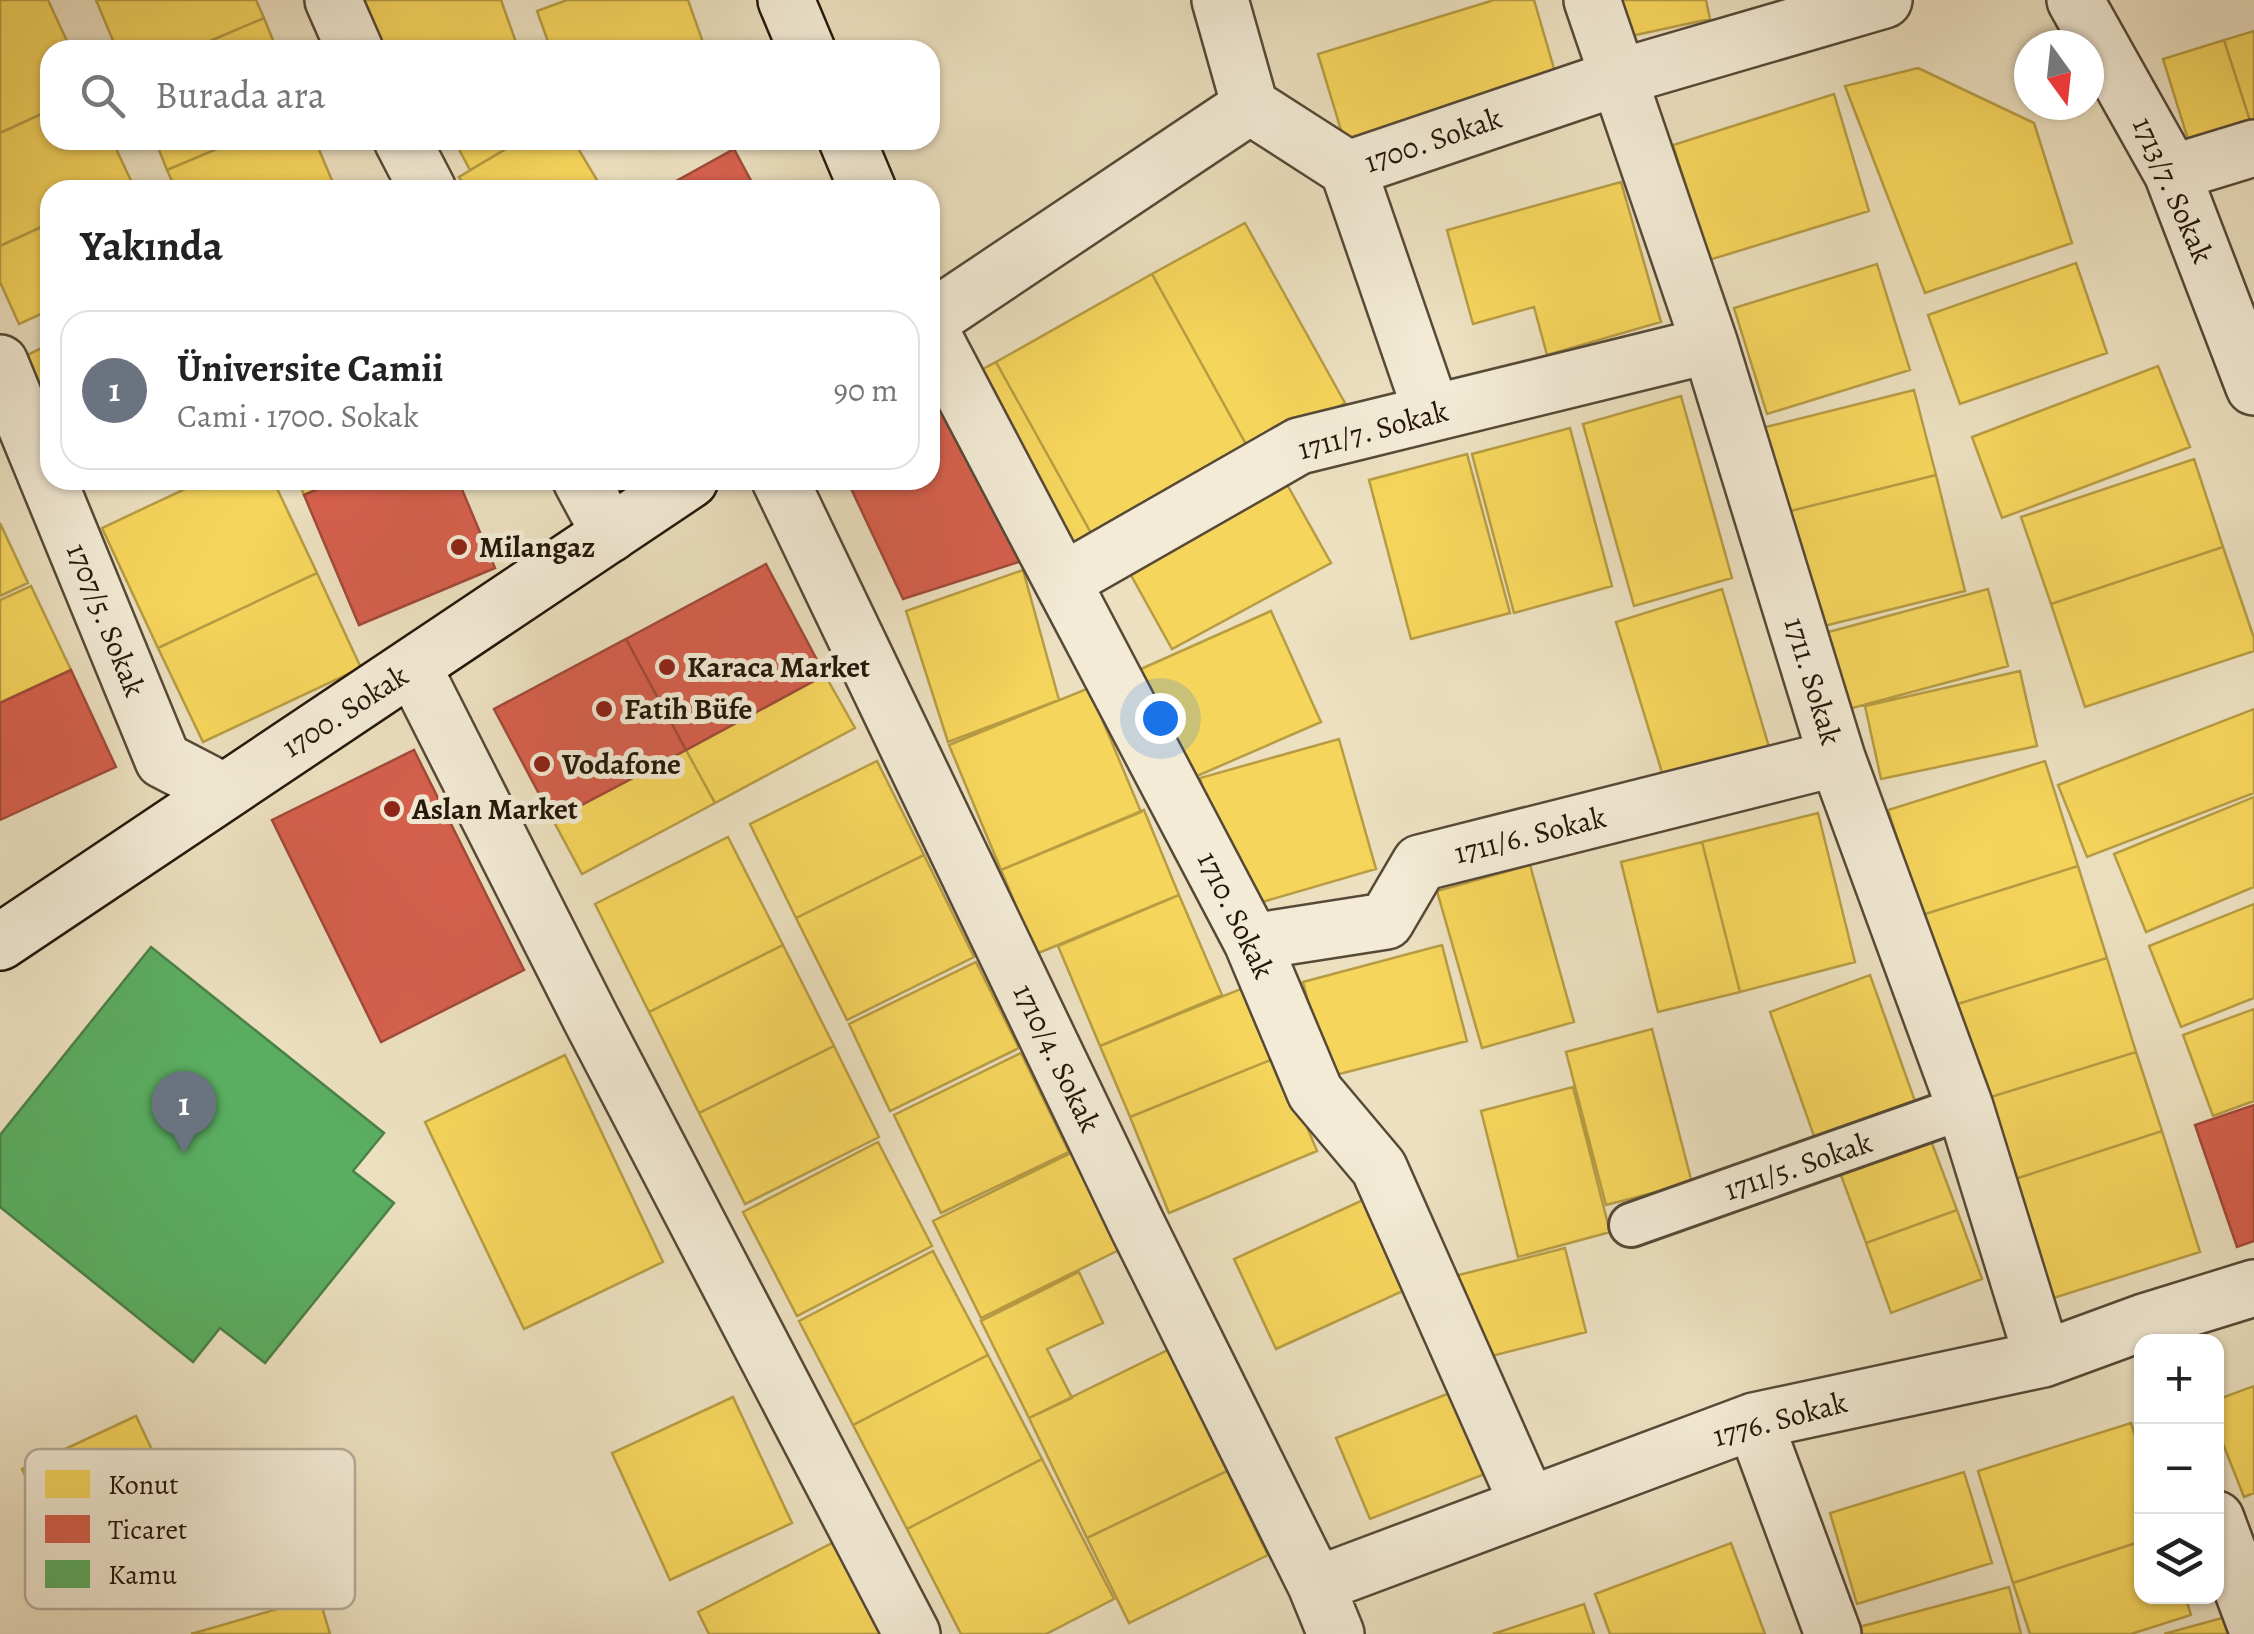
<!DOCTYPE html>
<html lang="tr">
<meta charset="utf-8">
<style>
body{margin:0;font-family:Alegreya,serif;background:#f2f2f2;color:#222}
.controls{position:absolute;right:30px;bottom:30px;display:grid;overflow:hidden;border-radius:20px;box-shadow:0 2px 8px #0004}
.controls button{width:90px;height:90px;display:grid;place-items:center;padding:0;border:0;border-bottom:2px solid #e0e0e0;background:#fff;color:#222;font:50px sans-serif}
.compass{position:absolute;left:2014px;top:30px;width:90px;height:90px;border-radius:50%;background:#fff;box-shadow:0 2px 8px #0004;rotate:165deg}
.you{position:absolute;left:1160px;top:718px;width:35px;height:35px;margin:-25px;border:8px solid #fff;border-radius:50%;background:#1a73e8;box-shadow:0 0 0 15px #1a73e833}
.badge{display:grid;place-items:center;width:65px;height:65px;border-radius:50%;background:#ea580c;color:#fff;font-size:32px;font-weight:700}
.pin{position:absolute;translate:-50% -82px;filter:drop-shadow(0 2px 5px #0008)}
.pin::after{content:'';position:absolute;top:52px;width:35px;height:30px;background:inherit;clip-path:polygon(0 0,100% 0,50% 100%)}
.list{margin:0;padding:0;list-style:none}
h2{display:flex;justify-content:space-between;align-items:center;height:130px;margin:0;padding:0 40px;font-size:42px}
h2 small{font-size:32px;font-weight:400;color:#767676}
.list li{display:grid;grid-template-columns:65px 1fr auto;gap:30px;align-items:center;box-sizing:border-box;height:160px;margin:0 20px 20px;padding:0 20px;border:2px solid #e0e0e0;border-radius:30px}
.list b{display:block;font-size:38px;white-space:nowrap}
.list p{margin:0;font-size:32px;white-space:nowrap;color:#767676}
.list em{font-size:32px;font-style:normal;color:#767676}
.icon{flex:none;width:55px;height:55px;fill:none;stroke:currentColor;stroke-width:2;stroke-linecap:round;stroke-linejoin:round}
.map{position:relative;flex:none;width:2254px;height:1634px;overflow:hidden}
.search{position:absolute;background:#fff;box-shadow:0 2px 8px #0004;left:40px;top:40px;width:900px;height:110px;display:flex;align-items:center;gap:25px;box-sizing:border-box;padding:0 35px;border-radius:30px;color:#767676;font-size:38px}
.panel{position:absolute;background:#fff;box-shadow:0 2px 8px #0004;left:40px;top:180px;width:900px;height:310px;border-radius:30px}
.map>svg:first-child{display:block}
.homes{fill:#f6d55c;stroke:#b79c43;stroke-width:2.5}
.shops{fill:#d6604d;stroke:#a14a39;stroke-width:2.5}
.public{fill:#5aae61;stroke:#4a8147;stroke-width:2.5}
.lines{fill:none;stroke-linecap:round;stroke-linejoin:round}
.lane-casing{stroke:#564937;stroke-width:48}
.street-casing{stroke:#564937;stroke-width:60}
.secondary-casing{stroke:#241709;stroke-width:60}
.lane{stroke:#f3ebd6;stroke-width:42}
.street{stroke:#f3ebd6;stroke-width:55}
.secondary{stroke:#f3ebd6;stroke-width:55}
.poi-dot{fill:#8f2418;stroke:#f3ebd6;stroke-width:4}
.labels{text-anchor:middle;stroke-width:10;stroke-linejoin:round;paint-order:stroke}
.street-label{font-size:30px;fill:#241709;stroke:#f3ebd6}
.poi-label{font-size:30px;font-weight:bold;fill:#241709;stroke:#f3ebd6;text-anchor:start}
.key{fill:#f3ebd6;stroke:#b5ab98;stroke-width:2.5}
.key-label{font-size:28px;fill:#241709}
</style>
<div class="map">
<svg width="2254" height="1634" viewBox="0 0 2254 1634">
<rect width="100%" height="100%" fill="#ece0c0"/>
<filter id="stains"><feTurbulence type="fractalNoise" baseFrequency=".002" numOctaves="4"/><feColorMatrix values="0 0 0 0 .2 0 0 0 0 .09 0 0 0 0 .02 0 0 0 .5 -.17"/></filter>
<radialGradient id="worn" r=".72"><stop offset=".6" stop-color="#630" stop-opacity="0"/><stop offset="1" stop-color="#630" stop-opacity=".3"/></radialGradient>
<path class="homes" d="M0 0H48L71 50H50V110L0 133Z
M96 0H256L264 18 189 50H117Z
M354 0H501L518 48 372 50Z
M567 0H688L705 48 551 50 537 11Z
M1494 0H1534L1559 86 1347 150 1318 54Z
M1622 0H1706L1710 19 1631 36Z
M264 18 277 50H189Z
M2254 31V130H2253L2224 40Z
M2224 40 2253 130 2191 149 2163 59Z
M1918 68 2034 123 2072 243 1925 293 1845 86Z
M1834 94 1869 211 1709 260 1673 145Z
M50 110V140H112L133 185 121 190H50V223L0 246V133Z
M155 140H238L167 170Z
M238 140H315L336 190H176L167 170Z
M454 140H521L470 170Z
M521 140H573L603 190H467L459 177Z
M1621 182 1661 322 1547 355 1534 307 1473 324 1447 230Z
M50 223V310L19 324 0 282V246Z
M1245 223 1345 403 1252 455 1152 274Z
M2076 263 2107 353 1960 404 1928 315Z
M1877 264 1910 370 1767 414 1734 308Z
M1152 274 1252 455 1096 542 996 362Z
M50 344V407L25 356Z
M996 362 1096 542 1071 556 970 376Z
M2158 366 2190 447 2002 518 1972 437Z
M1914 390 1936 475 1778 514 1758 429Z
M1681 396 1732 578 1634 606 1583 424Z
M1570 428 1612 586 1514 613 1472 454Z
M1467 454 1510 613 1411 639 1369 480Z
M2194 459 2223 547 2051 604 2021 517Z
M1280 472 1331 563 1172 649 1122 559Z
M1936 475 1965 591 1808 630 1778 514Z
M204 480H273L317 573 158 648 102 528Z
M298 480H339L304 495Z
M0 523 28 583 0 596Z
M2223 547 2254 638V651L2085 707 2051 604Z
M1023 570 1059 700 948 742 906 611Z
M317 573 361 668 203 742 158 648Z
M31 586 71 670 0 703V600Z
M1722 589 1769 747 1664 779 1616 622Z
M1988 589 2008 666 1845 710 1825 633Z
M1271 611 1321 722 1181 783 1132 673Z
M2020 671 2037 746 1881 779 1865 706Z
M825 675 855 728 715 803 686 750Z
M1089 688 1141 812 1001 870 949 745Z
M2254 709V793L2087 857 2058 785Z
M1339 739 1376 869 1262 902 1214 833 1200 778Z
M686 750 715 803 582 874 553 820Z
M877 761 924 855 796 918 750 824Z
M2045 761 2078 866 1922 915 1888 810Z
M2254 797V887L2146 932 2114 854Z
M1144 810 1179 895 1036 954 1001 870Z
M1818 813 1855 962 1740 992 1702 842Z
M728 837 783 945 649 1012 595 904Z
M1702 842 1740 992 1658 1012 1621 862Z
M924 855 974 957 847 1020 796 918Z
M1530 865 1574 1022 1482 1048 1437 891Z
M2078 866 2107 958 1951 1006 1922 915Z
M1179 895 1222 995 1100 1046 1058 946Z
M2254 904V998L2181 1027 2149 946Z
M783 945 834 1046 699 1113 649 1012Z
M1442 945 1467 1041 1328 1077 1303 982Z
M2107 958 2136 1052 1981 1100 1951 1006Z
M976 962 1019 1048 890 1111 849 1024Z
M1870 975 1916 1104 1815 1139 1770 1012Z
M1248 986 1278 1057 1130 1117 1100 1046Z
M2254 1009V1101L2213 1116 2183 1035Z
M1652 1029 1692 1183 1606 1205 1566 1052Z
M834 1046 879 1137 745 1204 699 1113Z
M2136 1052 2162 1131 2006 1182 1981 1100Z
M1021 1053 1069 1152 941 1213 894 1115Z
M565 1055 663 1262 524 1329 425 1122Z
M1278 1057 1317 1151 1169 1213 1130 1117Z
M1573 1087 1610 1232 1518 1257 1481 1111Z
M2162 1131 2200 1252 2044 1301 2006 1182Z
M1930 1138 1957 1210 1866 1243 1839 1170Z
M878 1142 932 1246 797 1316 743 1212Z
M1071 1153 1119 1250 981 1318 933 1221Z
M1374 1195 1416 1285 1276 1349 1234 1259Z
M1957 1210 1982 1279 1891 1313 1866 1243Z
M1565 1248 1586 1332 1472 1361 1451 1277Z
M933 1251 988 1355 853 1425 799 1321Z
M1079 1272 1103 1323 1047 1349 1072 1398 1029 1418 981 1321Z
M1168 1350 1227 1471 1087 1538 1029 1418Z
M988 1355 1042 1459 907 1529 853 1425Z
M1467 1386 1500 1468 1370 1519 1336 1438Z
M2254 1386V1493L2244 1497 2216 1426V1400Z
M733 1397 792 1523 670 1580 612 1453Z
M136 1416 202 1556 88 1609 22 1469Z
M2131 1423 2142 1457V1541L2013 1583 1978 1471Z
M1042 1459 1114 1599 1046 1634H961L907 1529Z
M1227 1471 1268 1555 1129 1623 1087 1538Z
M1964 1472 1992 1563 1857 1604 1830 1513Z
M836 1541 884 1634H709L698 1612Z
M2142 1541V1596H2185L2191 1615 2131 1634H2030L2013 1583Z
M1731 1543 1765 1634H1610L1595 1594Z
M2009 1587 2021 1634H1849L1848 1630Z
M319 1597 330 1634H191Z
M1584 1604 1594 1634H1493Z
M2240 1613 2246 1634H2164Z"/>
<path class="shops" d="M734 149 756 190H660Z
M956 401 1025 560 903 599 847 480H930V418Z
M339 480H458L495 568 359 625 304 495Z
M766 564 825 675 686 750 626 639Z
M626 639 686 750 553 820 494 709Z
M71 670 116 767 0 820V703Z
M414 750 524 970 381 1042 272 820Z
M2254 1105V1241L2237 1247 2195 1125Z"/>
<path class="public" d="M151 947 384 1133 353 1171 394 1203 265 1363 220 1328 193 1362 0 1207V1135Z"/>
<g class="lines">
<defs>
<path id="lane" d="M1631 1225 1965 1107"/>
<path id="street" d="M333 0 355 50
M1220 0 1250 106
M1592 0 1710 345 1837 758 1965 1107 2043 1359
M2075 0 2172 173 2254 387
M402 140 428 190
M1348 169 1432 413
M2172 173 2254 148
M930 320 1250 106 1348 169 1620 77 1884 0
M930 330 1252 942 1315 1092 1379 1168 1528 1504
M0 363 163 760 223 791
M581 480 610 534
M780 480 1138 1227 1316 1585 1336 1634
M1063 581 1299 446 1710 345
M413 667 591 1019 912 1634
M1252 942 1386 921 1420 863 1837 758
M1754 1421 1833 1634
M2216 1519 2254 1621
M1316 1585 1754 1421 2043 1359 2144 1322 2254 1288"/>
<path id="secondary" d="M786 0 807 50
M847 140 868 190
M0 942 690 480"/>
</defs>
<use href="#lane" class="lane-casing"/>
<use href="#street" class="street-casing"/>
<use href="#secondary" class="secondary-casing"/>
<use href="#lane" class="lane"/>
<use href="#street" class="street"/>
<use href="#secondary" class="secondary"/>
</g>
<g class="poi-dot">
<circle cx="459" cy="547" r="10"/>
<circle cx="667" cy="667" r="10"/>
<circle cx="604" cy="709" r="10"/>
<circle cx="542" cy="764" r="10"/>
<circle cx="392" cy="809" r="10"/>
</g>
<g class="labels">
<g class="street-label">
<text transform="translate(1433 140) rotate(-19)" y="10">1700. Sokak</text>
<text transform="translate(2173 190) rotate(66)" y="10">1713/7. Sokak</text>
<text transform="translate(1373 430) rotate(-15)" y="10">1711/7. Sokak</text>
<text transform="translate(106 620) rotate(68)" y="10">1707/5. Sokak</text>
<text transform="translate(1813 681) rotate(73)" y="10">1711. Sokak</text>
<text transform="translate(345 711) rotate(-33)" y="10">1700. Sokak</text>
<text transform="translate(1530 835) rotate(-14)" y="10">1711/6. Sokak</text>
<text transform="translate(1236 915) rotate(64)" y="10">1710. Sokak</text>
<text transform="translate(1057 1058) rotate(64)" y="10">1710/4. Sokak</text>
<text transform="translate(1798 1166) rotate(-19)" y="10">1711/5. Sokak</text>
<text transform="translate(1780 1419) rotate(-15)" y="10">1776. Sokak</text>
</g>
<g class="poi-label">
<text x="479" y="557">Milangaz</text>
<text x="687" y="677">Karaca Market</text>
<text x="624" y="719">Fatih Büfe</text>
<text x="562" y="774">Vodafone</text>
<text x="412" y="819">Aslan Market</text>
</g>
</g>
<rect x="25" y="1449" width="330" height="160" rx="15" class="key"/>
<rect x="45" y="1470" width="45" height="28" fill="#f6d55c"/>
<rect x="45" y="1515" width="45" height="28" fill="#d6604d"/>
<rect x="45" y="1560" width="45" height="28" fill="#5aae61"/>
<g class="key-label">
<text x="108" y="1494">Konut</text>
<text x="108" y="1539">Ticaret</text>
<text x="108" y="1584">Kamu</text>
</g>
<rect width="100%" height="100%" filter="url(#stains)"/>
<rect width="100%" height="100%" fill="url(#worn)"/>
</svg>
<div class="controls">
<button>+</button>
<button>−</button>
<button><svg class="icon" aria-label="layers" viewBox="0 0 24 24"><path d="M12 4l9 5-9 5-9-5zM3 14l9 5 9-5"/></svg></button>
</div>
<svg class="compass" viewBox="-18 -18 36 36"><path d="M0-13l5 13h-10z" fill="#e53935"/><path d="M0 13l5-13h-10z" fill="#767676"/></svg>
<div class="you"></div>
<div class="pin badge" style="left:184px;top:1153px;background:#6b7280">1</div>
<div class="search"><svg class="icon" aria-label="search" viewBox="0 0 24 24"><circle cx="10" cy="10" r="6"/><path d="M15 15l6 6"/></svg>Burada ara</div>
<section class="panel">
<h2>Yakında<small></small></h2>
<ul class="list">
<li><span class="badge" style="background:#6b7280">1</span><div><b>Üniversite Camii</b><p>Cami · 1700. Sokak</p></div><em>90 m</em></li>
</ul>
</section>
</div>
